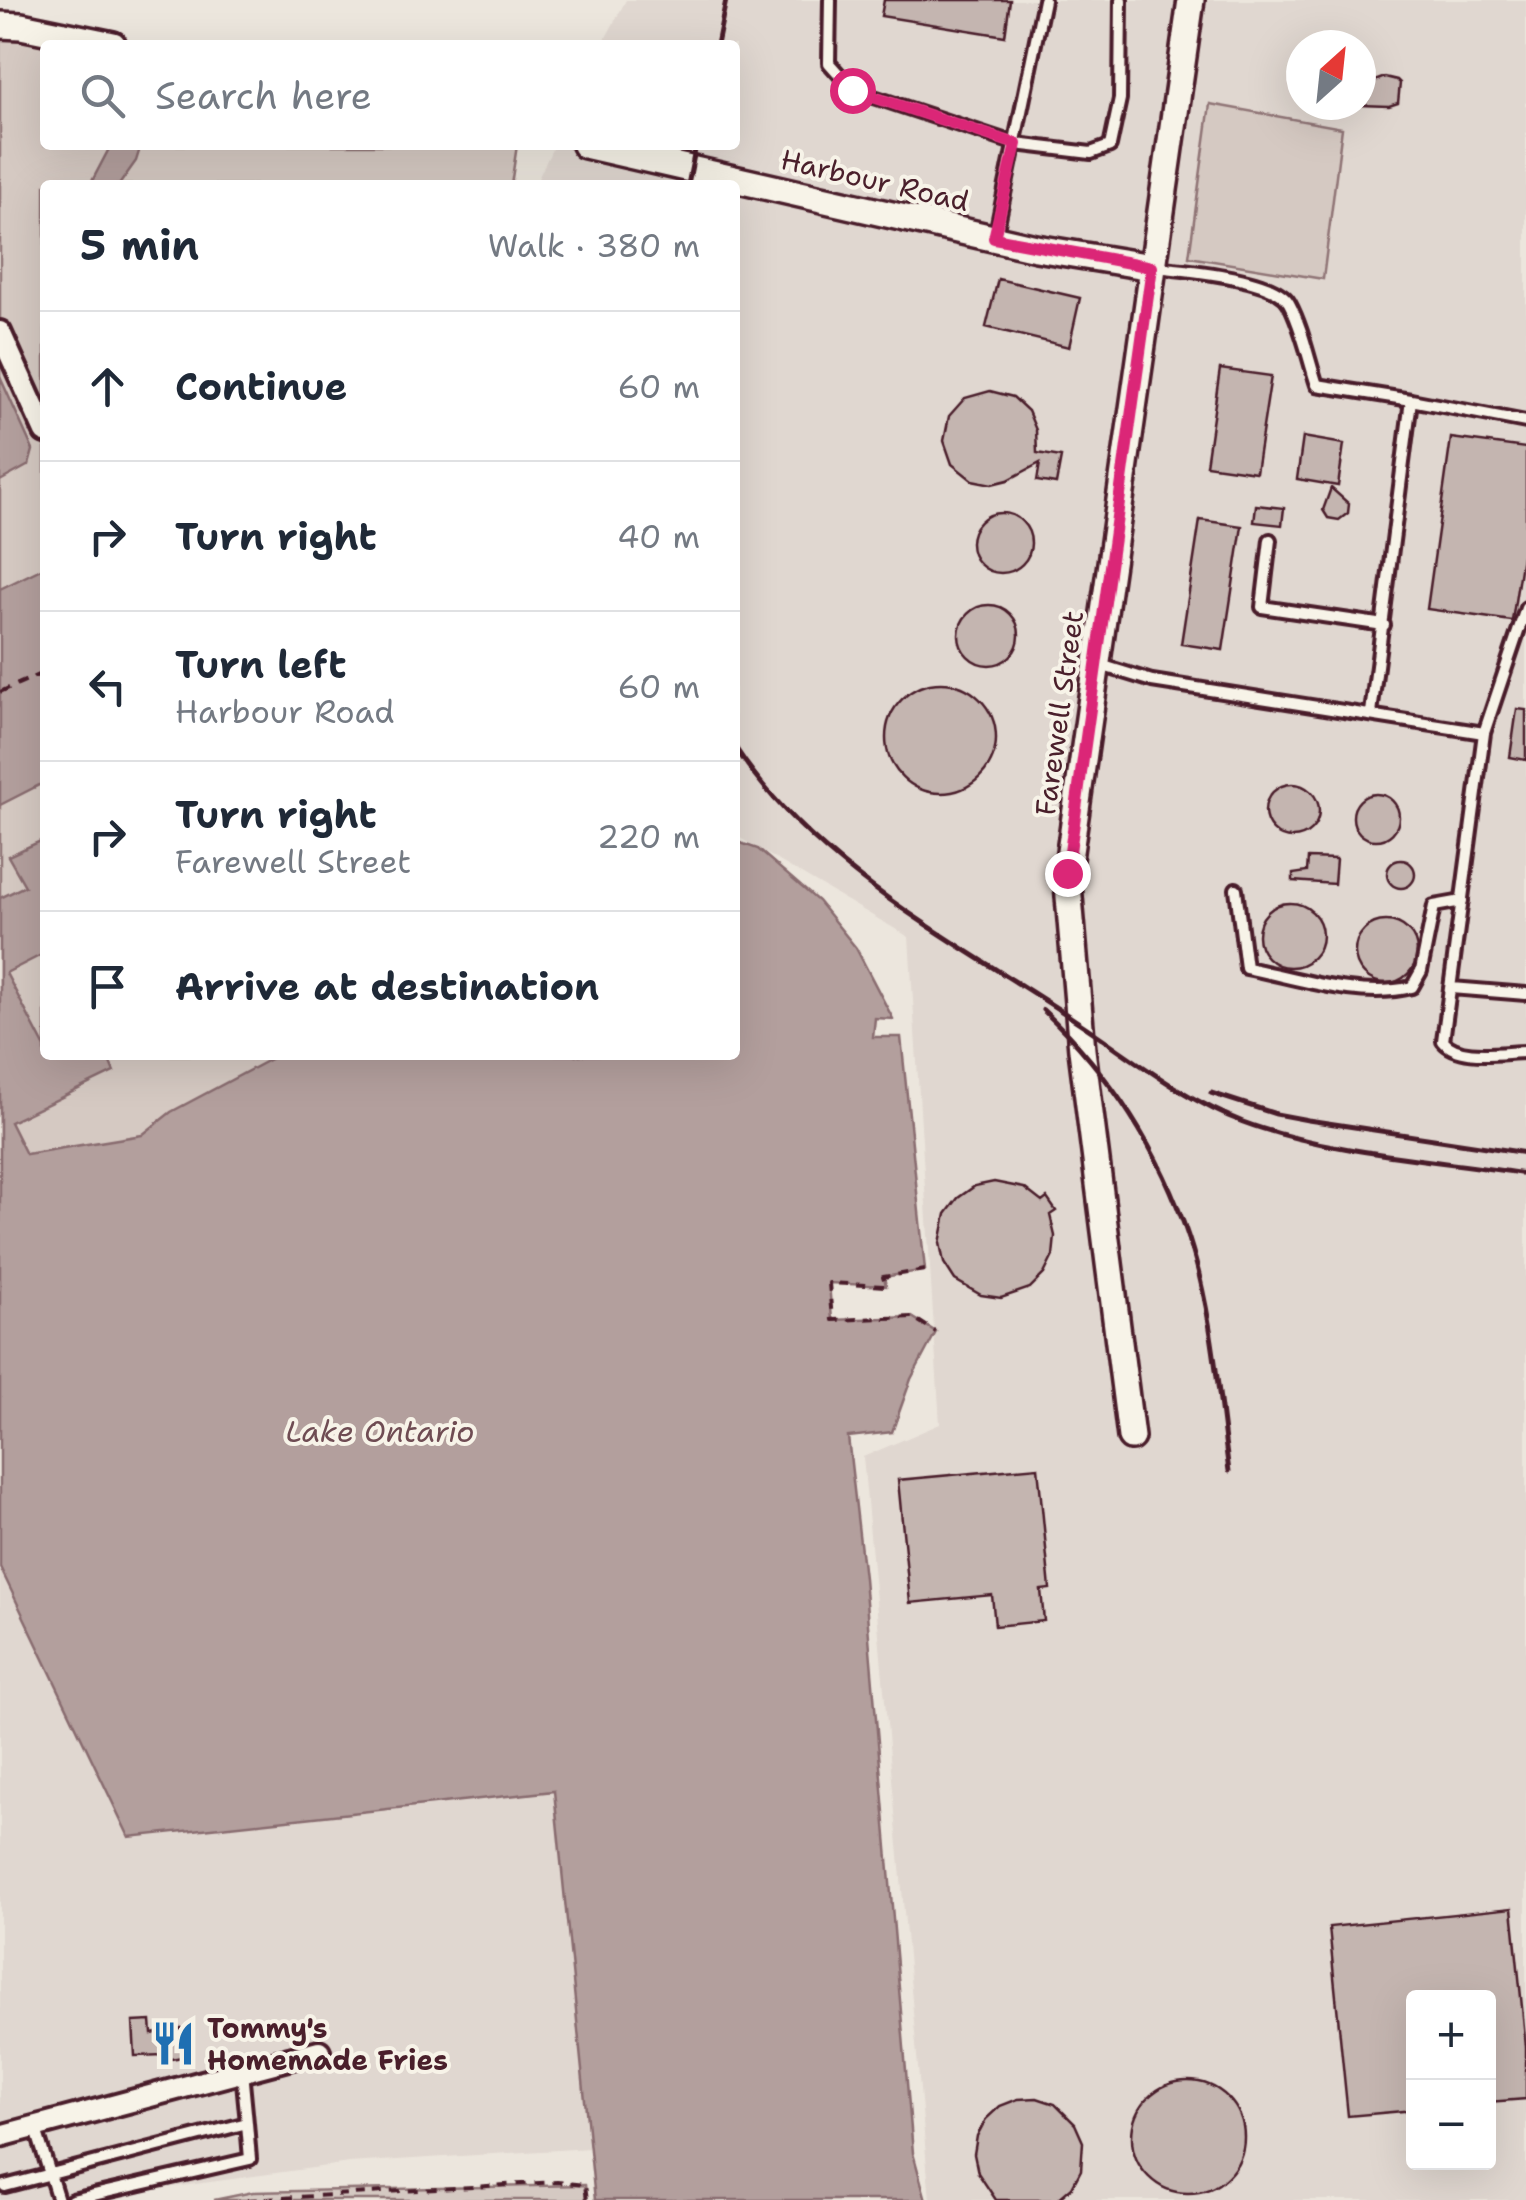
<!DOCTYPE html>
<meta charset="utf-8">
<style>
body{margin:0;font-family:"Shantell Sans",sans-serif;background:#f2f2f3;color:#1f2937}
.controls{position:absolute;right:30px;bottom:30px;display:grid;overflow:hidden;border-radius:10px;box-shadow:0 10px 40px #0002}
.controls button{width:90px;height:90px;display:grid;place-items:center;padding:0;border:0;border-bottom:2px solid #e0e1e3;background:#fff;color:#1f2937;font:50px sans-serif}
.compass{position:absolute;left:1286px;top:30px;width:90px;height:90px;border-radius:50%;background:#fff;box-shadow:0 10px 40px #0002;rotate:27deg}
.stop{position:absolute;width:30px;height:30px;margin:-22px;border:8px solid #db2777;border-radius:50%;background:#fff}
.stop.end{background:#db2777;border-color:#fff;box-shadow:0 2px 10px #0008}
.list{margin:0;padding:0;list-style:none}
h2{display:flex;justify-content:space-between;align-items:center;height:130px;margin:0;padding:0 40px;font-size:42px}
h2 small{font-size:32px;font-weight:400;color:#747a83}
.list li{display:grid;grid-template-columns:65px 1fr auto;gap:30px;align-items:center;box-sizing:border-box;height:150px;padding:0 40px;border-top:2px solid #e0e1e3}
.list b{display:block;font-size:38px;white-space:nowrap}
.list p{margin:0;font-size:32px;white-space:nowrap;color:#747a83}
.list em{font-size:32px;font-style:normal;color:#747a83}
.icon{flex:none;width:55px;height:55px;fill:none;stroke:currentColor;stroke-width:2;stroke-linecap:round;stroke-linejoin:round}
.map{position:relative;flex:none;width:1526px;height:2200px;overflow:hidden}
.search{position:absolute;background:#fff;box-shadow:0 10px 40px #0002;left:40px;top:40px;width:700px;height:110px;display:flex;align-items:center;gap:25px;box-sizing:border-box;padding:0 35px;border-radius:10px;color:#747a83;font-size:38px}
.panel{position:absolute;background:#fff;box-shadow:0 10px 40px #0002;left:40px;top:180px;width:700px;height:880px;border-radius:10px}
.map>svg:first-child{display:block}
.built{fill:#e0d7d0;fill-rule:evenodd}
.green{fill:#d5c9c2;stroke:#907476;stroke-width:2.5}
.water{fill:#b39f9d;stroke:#896c6f;stroke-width:2.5}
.building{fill:#c4b5b0;stroke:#4a1f2b;stroke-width:2.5}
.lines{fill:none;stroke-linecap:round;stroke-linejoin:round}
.service-casing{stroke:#4a1f2b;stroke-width:18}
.minor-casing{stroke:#4a1f2b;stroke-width:28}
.tertiary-casing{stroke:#4a1f2b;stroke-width:32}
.path{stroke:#4a1f2b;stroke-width:4;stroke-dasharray:10 8;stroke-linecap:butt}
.service{stroke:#f7f3e8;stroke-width:10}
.minor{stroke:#f7f3e8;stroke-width:20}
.tertiary{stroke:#f7f3e8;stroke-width:25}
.rail{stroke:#4a1f2b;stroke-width:5}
.route{stroke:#db2777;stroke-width:12}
.labels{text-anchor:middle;stroke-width:8;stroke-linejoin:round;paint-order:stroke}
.street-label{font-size:28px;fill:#4a1f2b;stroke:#f7f3e8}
.poi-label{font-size:28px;font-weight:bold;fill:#4a1f2b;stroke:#f7f3e8;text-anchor:start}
.water-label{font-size:30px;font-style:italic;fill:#6f4c53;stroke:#f7f3e8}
</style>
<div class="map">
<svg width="1526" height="2200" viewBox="0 0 1526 2200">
<rect width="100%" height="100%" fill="#ece6dd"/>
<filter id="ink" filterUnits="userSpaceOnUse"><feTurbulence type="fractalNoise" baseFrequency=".01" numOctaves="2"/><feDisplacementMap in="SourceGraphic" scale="20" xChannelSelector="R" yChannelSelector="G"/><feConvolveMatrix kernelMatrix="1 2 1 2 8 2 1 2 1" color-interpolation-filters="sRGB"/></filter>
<g filter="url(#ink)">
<path class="built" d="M626 0H1526V2200H930L863 1457 940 1424 909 937 735 835V185H535L554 145H735V45H602ZM1301 45H1361V105H1301ZM1414 1998H1488V2162H1414Z
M0 1567 129 1837 555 1791 590 2148 349 2163 78 2200H0Z"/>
<path class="green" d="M0 30 76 45H45V145H517L511 185H45V1055H358L0 1220Z
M1210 104 1342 128 1323 279 1189 257Z
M585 2185 587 2200H214L253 2192Z"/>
<path class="water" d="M111 145H141L136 161 119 185H90Z
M0 377 33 450 29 465 0 481Z
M45 567V782L0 805V589Z
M45 839V953L6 973 45 1048V1055L52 1062 66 1055H107L114 1072 10 1122 26 1154 142 1135 171 1112 278 1055H735V841L758 849 818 901 856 948 893 1019 875 1018 873 1037H901L925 1270 884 1277 886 1286 829 1283 832 1320 912 1317 936 1332 911 1379 892 1432 848 1437 864 1578 913 2153 926 2200H595L554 1791 129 1837 0 1567V898L25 886 8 856Z"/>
<path class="building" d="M884 0H1010L1005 36 881 16Z
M1361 73 1372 82 1385 77 1397 80 1400 83 1398 103 1389 106 1361 105Z
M998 279 1080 298 1069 347 986 327Z
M1220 369 1271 376 1256 472 1206 465Z
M990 391 1013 397 1028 411 1036 430 1037 453 1061 457 1056 484 1037 481 1040 463 1008 480 992 484 972 480 952 464 944 441 949 416 965 398Z
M1303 437 1344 444 1338 486 1297 479Z
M1451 438 1526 448V530L1512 621 1427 609Z
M1331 488 1349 504 1348 513 1339 520 1328 518 1323 510Z
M1256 505 1284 508 1282 525 1254 522Z
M971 543a30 30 0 1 1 60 0a30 30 0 1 1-60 0Z
M1200 520 1242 526 1223 650 1181 644Z
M959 635a30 30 0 1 1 60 0a30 30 0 1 1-60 0Z
M886 738a55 55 0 1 1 110 0a55 55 0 1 1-110 0Z
M1517 709 1526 710V760L1510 757Z
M1265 811a27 27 0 1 1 54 0a27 27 0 1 1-54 0Z
M1353 817a23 23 0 1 1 46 0a23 23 0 1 1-46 0Z
M1308 858 1336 859 1334 884 1293 881V874L1307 872Z
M1387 874a14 14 0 1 1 28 0a14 14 0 1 1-28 0Z
M1258 935a32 32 0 1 1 64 0a32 32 0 1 1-64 0Z
M1355 952a31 31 0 1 1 62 0a31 31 0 1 1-62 0Z
M994 1182 1024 1188 1042 1202 1047 1198 1056 1211 1050 1215 1055 1236 1053 1256 1044 1274 1030 1288 1001 1298 981 1295 955 1280 944 1263 940 1243 946 1214 958 1198 975 1186Z
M1038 1467 1050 1589 1041 1590 1044 1621 995 1626 992 1595 910 1603 898 1480Z
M1512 1908 1526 2047V2099L1488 2102V1998H1414V2110L1348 2116 1329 1927Z
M151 2021 152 2034 181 2028 187 2056 166 2060 165 2055 135 2056 133 2022Z
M1132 2137a56 56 0 1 1 112 0a56 56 0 1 1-112 0Z
M1037 2098 1055 2104 1075 2124 1083 2142 1081 2170 1072 2187 1057 2200H996L978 2173 974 2154 977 2136 986 2119 1000 2106 1018 2099Z"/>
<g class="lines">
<defs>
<path id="service" d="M830 0 829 63 853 90 1016 144 1091 153 1110 146 1120 99 1121 0
M995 238 1044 0
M1155 267C1183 270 1275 277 1289 303 1302 327 1308 358 1317 385L1411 400
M1270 540 1262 607 1384 625
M1526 608 1484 733 1443 1041C1459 1061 1502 1052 1526 1052
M1097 664 1152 681 1484 733
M1371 713 1411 400 1526 422
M1236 889 1246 968C1297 978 1360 1000 1412 987L1421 971 1434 906 1462 901
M1452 988 1526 994
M35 2126 58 2200
M5 2186 247 2123 242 2071
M72 2200 250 2159 247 2123"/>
<path id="minor" d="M0 332 45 432
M0 2136 319 2051"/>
<path id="tertiary" d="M0 25 21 26 113 45
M585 145 1036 248 1152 267
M1131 1437 1082 1050 1067 873 1191 0"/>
</defs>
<use href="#service" class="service-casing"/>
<use href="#minor" class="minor-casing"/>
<use href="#tertiary" class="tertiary-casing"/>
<path class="path" d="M0 692 45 672
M925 1270 883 1277 886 1286 829 1283 832 1320 912 1317 936 1332
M247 2200 557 2182 585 2185 587 2200"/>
<use href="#service" class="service"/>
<use href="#minor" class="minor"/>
<use href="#tertiary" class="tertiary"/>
<path class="rail" d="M717 45 726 0
M688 185 696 145
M735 747C815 870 956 941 1075 1020 1129 1055 1182 1099 1243 1122 1326 1153 1437 1160 1526 1174
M1043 1010C1110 1073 1161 1152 1189 1239 1213 1313 1218 1394 1229 1471
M1211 1093 1276 1114 1308 1120 1526 1153"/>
</g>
</g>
<g class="lines" filter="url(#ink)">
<path class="route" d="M852 90 1016 144 994 238 1152 267 1067 873"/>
</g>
<defs>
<symbol id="restaurant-bare" viewBox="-9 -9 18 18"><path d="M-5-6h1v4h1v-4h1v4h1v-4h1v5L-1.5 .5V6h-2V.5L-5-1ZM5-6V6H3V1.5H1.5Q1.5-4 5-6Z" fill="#1f6fb2" stroke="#f7f3e8" stroke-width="2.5" paint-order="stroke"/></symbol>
</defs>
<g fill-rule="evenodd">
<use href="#restaurant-bare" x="142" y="2012" width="63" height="63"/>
</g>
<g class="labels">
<g class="street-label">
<text transform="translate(875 180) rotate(13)" y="10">Harbour Road</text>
<text transform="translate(1059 713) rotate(-82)" y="10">Farewell Street</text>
</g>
<g class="poi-label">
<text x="207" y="2038">Tommy's<tspan x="207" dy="32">Homemade Fries</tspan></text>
</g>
<g class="water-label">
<text x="380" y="1442">Lake Ontario</text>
</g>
</g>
</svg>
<div class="controls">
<button>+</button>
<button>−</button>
</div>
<svg class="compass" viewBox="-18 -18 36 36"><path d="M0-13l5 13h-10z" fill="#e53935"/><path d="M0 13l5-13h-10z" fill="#747a83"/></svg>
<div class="stop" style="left:852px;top:90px"></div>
<div class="stop end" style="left:1067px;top:873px"></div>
<div class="search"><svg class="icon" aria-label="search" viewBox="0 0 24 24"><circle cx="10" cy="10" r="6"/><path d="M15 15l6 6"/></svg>Search here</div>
<section class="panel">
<h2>5 min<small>Walk · 380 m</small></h2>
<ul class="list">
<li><svg class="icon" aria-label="ahead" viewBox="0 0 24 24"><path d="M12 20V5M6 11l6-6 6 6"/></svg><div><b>Continue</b></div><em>60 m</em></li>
<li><svg class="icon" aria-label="right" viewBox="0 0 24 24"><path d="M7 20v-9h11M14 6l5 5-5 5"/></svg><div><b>Turn right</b></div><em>40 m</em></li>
<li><svg class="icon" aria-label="left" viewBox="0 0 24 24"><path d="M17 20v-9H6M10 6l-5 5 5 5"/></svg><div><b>Turn left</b><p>Harbour Road</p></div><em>60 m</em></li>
<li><svg class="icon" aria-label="right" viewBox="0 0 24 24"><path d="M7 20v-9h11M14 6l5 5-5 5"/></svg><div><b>Turn right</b><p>Farewell Street</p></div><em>220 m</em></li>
<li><svg class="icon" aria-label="arrive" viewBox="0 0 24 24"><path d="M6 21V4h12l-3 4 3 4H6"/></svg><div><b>Arrive at destination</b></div></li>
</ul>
</section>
</div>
